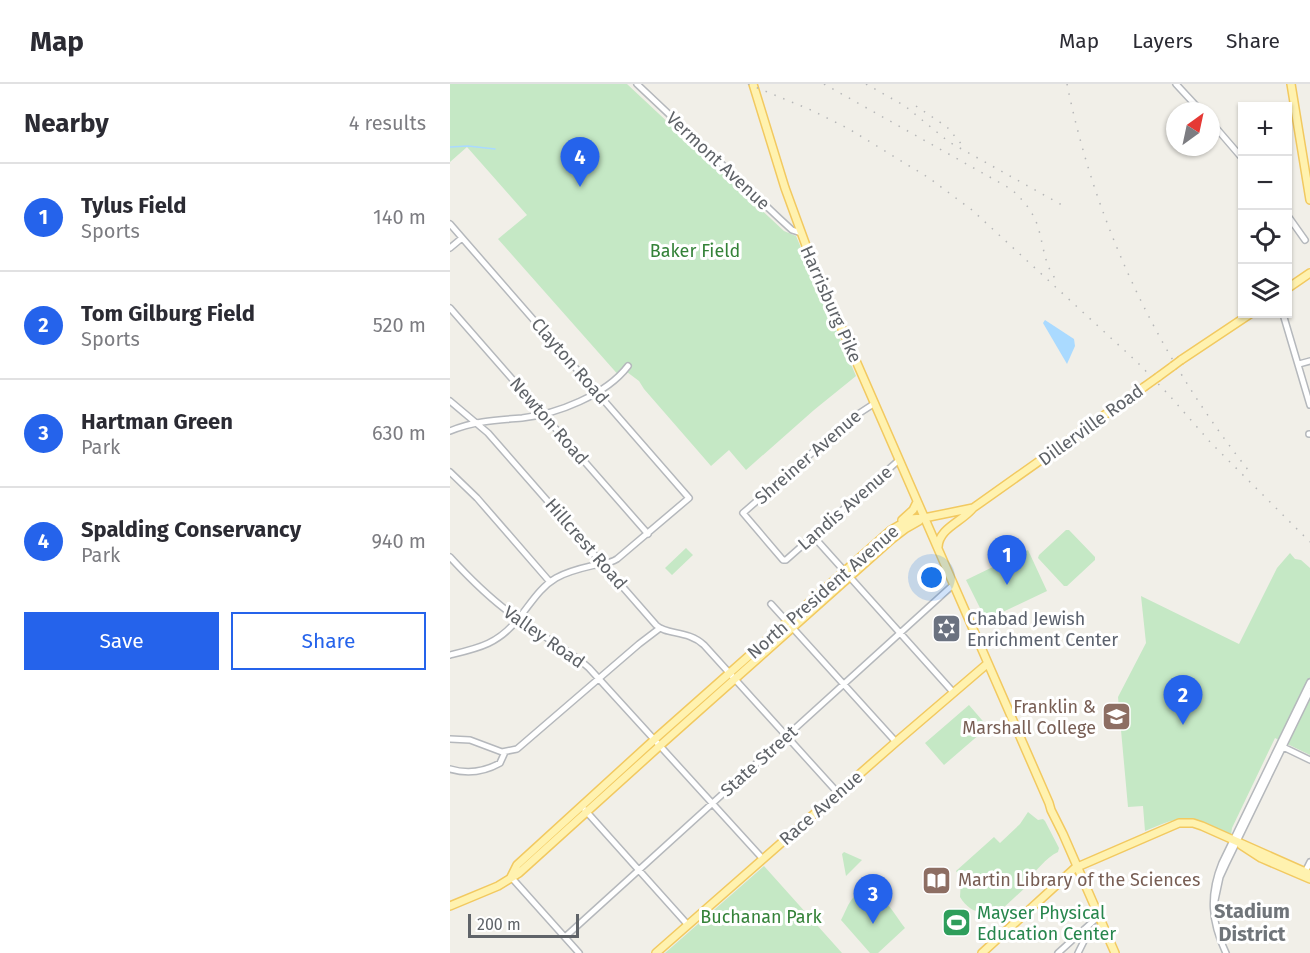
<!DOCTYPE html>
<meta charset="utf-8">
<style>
body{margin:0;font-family:"Fira Sans",sans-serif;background:#f7f7f7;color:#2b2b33}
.controls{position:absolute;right:18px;top:18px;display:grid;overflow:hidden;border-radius:0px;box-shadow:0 2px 4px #0004}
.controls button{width:54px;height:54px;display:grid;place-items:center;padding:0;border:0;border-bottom:2px solid #e1e1e2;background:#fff;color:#2b2b33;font:30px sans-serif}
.compass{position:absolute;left:716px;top:18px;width:54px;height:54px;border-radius:50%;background:#fff;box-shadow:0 2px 4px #0004;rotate:33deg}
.scale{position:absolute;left:18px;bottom:15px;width:111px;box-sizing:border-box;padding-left:6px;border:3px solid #5f6368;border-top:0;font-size:16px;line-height:21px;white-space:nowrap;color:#5f6368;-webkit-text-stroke:4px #fff;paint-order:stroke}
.you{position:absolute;left:482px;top:494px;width:21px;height:21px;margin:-15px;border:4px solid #fff;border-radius:50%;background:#1a73e8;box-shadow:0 0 0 9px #1a73e833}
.badge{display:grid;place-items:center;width:39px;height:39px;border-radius:50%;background:#2563eb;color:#fff;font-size:20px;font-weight:700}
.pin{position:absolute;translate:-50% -50px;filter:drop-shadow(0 2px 3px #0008)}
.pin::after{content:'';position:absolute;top:32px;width:21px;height:18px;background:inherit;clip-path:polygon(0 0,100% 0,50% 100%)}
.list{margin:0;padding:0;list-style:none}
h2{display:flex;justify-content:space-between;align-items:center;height:78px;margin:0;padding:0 24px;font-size:26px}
h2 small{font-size:20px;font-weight:400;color:#7c7c81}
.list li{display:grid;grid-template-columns:39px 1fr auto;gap:18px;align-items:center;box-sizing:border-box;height:108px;padding:0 24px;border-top:2px solid #e1e1e2}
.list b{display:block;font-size:22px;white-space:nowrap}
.list p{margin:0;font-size:20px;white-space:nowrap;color:#7c7c81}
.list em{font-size:20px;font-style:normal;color:#7c7c81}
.actions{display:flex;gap:12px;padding:18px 24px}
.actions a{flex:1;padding:14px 0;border:2px solid #2563eb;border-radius:0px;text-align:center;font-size:21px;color:#2563eb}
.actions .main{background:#2563eb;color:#fff}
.icon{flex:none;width:33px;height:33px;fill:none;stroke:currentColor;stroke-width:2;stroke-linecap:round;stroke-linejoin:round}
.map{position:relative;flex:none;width:860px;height:869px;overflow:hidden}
header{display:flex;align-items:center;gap:36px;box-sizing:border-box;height:84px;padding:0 30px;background:#fff;border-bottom:2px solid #e1e1e2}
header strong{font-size:28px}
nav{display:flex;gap:33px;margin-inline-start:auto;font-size:21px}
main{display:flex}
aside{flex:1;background:#fff}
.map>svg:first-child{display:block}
.green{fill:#c5e8c5}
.water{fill:#aadaff}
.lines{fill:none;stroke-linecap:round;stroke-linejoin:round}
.stream{stroke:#aadaff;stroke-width:1.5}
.minor-casing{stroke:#b5b8bc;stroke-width:8}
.major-casing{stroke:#f2c960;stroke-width:10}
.minor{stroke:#fff;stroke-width:5}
.major{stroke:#fff2af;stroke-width:7}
.rail{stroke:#b6b7b8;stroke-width:1.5;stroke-dasharray:1.5 8;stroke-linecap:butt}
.major-bridge-casing{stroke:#f2c960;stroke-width:10;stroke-linecap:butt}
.major-bridge{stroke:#fff2af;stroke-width:7}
.labels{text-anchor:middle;stroke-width:6;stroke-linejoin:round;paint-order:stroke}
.street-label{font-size:18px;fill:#5f6368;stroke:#fff}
.park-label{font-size:18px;fill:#348238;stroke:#fff}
.worship-label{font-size:18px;fill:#5b616d;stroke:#fff;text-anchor:start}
.education-label{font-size:18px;fill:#785e54;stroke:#fff;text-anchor:end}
.leisure-label{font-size:18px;fill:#27864d;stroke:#fff;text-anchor:start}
.neighbourhood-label{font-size:20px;font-weight:bold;fill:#70757a;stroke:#fff}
</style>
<header>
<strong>Map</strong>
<nav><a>Map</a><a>Layers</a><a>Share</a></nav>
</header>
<main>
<aside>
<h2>Nearby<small>4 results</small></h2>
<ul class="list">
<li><span class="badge">1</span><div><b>Tylus Field</b><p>Sports</p></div><em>140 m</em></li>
<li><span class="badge">2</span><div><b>Tom Gilburg Field</b><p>Sports</p></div><em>520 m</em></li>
<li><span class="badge">3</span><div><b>Hartman Green</b><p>Park</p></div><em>630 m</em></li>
<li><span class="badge">4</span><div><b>Spalding Conservancy</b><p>Park</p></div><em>940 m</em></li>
</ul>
<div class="actions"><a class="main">Save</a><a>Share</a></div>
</aside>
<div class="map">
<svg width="860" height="869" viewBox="0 0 860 869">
<rect width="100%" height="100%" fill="#f1efe8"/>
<path class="green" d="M0 0H177L334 147 346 152 406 292 364 326 296 386 279 366 261 382 194 305 189 297 177 288 171 294 48 155 77 131 17 63 0 78Z
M616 446H619L645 473V476L617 502H614L588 474 589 471Z
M236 464 243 471 222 491 215 484Z
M578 466 597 507 536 536 516 496Z
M840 469 845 475 851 476 860 484V671L825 654 782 744 781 751C741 731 736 729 695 747L693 722 678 723 668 613 696 559 691 512 789 560 827 484Z
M519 621 538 643 494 681 475 659Z
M578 728 588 736 593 735 595 737 609 764 608 768C595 774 587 787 575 798L578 801 550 827 548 824C532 832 519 828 510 813L511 794 506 787 544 753 550 759 570 740Z
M394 768 412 776 396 792 392 770Z
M314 782 392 869H215Z
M414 807C434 808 444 830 455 844L428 869H420L391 836C398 824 399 812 414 807Z"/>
<path class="water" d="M595 236 624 255 625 262 617 280 593 239Z"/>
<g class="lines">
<path class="stream" d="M0 63 18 62 45 65"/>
<defs>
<path id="minor" d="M187 0 330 135 342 146 351 149
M726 0 751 27
M761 38 792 74
M838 132 855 156
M0 140 239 414 167 475C159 480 154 479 145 481 132 484 118 487 106 494 89 504 80 521 68 535 48 560 29 564 0 571
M0 164 12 154
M0 224 198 450
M833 230 860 321
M849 280 860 277
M0 317 38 349 206 541C216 551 238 546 254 561L388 709
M425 319 402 334 293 429 333 476H336L449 376
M0 347C24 337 47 336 72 334 107 330 156 311 178 282
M859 350H860
M0 388 27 414 100 498
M363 452 503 608
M0 473C22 497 43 518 70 536 93 553 118 565 139 584L313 775
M321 520 446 658
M0 655 20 656 52 668 67 665 189 560 210 544
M831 662 860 676
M0 685C17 690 34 688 50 679L55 668
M135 726 238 841
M854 790 860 778
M61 793 129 869
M764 821 770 793 776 780 860 607
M115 853 503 501
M608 869 649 832
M628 869 638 849 653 841
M776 869C761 838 759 811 772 779L860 598"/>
<path id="major" d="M303 0 335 104 358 167 599 719 601 726 613 750 665 869
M841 0 860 116
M838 204 860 189
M731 276 800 230
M708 293 723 282
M452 436 463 426 467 418
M488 463C489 444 512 438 523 424
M791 761 811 774 860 795
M61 793 67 781 205 655 441 446 460 435 474 434 523 424 694 303
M0 822 48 802 69 789 214 658 442 455 455 445 469 437
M206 869 446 658 537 580
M532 869 625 784 729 739H743L752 742 860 790"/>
</defs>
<use href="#minor" class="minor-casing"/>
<use href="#major" class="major-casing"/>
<use href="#minor" class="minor"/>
<use href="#major" class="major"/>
<path class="rail" d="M298 0 361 26 399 45 479 94 522 126 687 278 719 311 761 359 860 458
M374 0 561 105C573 116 583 127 588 143 594 163 594 181 607 197
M416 0 455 22 499 58 612 121
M617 0C646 143 709 274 799 387
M466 22 497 43 513 62"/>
<defs>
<path id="major-bridge" d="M723 282 731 276
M694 303 708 293"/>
</defs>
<use href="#major-bridge" class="major-bridge-casing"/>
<use href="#major-bridge" class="major-bridge"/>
</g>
<defs>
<symbol id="synagogue-square" viewBox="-11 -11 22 22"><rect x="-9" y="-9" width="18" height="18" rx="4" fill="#6b7280" stroke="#fff"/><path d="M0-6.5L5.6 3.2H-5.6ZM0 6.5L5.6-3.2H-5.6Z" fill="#fff"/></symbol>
<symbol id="university-square" viewBox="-11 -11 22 22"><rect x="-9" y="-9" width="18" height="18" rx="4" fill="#8d6e63" stroke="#fff"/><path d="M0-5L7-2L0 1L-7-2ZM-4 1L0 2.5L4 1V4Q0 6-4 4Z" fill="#fff"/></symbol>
<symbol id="library-square" viewBox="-11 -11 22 22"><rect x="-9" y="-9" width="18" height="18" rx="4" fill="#8d6e63" stroke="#fff"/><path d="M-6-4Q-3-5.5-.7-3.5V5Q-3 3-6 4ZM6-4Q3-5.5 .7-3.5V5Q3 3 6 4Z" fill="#fff"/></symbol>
<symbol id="stadium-square" viewBox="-11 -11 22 22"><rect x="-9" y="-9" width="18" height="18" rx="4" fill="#2e9e5b" stroke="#fff"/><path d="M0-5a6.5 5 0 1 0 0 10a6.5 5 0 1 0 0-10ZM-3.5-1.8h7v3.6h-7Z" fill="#fff"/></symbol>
</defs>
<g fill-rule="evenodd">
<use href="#synagogue-square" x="480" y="528" width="33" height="33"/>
<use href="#university-square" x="650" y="616" width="33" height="33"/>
<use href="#library-square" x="470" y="780" width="33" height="33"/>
<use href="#stadium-square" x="490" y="822" width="33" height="33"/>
</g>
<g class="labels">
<g class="street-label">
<text transform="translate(268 77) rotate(43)" y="6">Vermont Avenue</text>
<text transform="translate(381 220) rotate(66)" y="6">Harrisburg Pike</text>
<text transform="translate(120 277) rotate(49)" y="6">Clayton Road</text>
<text transform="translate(99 337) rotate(49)" y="6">Newton Road</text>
<text transform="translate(641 341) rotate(-36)" y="6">Dillerville Road</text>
<text transform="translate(358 373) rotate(-41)" y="6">Shreiner Avenue</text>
<text transform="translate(395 424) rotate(-41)" y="6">Landis Avenue</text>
<text transform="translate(136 460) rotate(49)" y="6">Hillcrest Road</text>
<text transform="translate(373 508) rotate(-41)" y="6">North President Avenue</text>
<text transform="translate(94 553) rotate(35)" y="6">Valley Road</text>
<text transform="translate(309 677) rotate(-42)" y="6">State Street</text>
<text transform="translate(371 724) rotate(-41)" y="6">Race Avenue</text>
</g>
<g class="park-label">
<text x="245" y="173">Baker Field</text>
<text x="311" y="839">Buchanan Park</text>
</g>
<g class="worship-label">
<text x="517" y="541">Chabad Jewish<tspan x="517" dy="21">Enrichment Center</tspan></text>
</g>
<g class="education-label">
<text x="646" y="629">Franklin &amp;<tspan x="646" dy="21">Marshall College</tspan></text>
<text x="508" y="802" text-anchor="start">Martin Library of the Sciences</text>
</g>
<g class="leisure-label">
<text x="527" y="835">Mayser Physical<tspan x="527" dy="21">Education Center</tspan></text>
</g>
<g class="neighbourhood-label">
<text x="802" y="834">Stadium<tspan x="802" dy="23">District</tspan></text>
</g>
</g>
</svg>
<div class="controls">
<button>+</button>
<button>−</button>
<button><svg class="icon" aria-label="locate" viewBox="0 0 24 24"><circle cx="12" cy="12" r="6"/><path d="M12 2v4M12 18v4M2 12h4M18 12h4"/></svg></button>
<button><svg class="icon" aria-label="layers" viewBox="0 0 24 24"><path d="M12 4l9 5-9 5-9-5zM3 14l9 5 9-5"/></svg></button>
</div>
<svg class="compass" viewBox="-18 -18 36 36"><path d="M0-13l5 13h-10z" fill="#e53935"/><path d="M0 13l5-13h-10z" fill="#7c7c81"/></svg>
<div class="scale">200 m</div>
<div class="you"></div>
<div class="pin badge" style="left:557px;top:501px">1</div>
<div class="pin badge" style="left:733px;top:641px">2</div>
<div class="pin badge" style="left:423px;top:840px">3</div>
<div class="pin badge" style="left:130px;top:103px">4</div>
</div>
</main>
